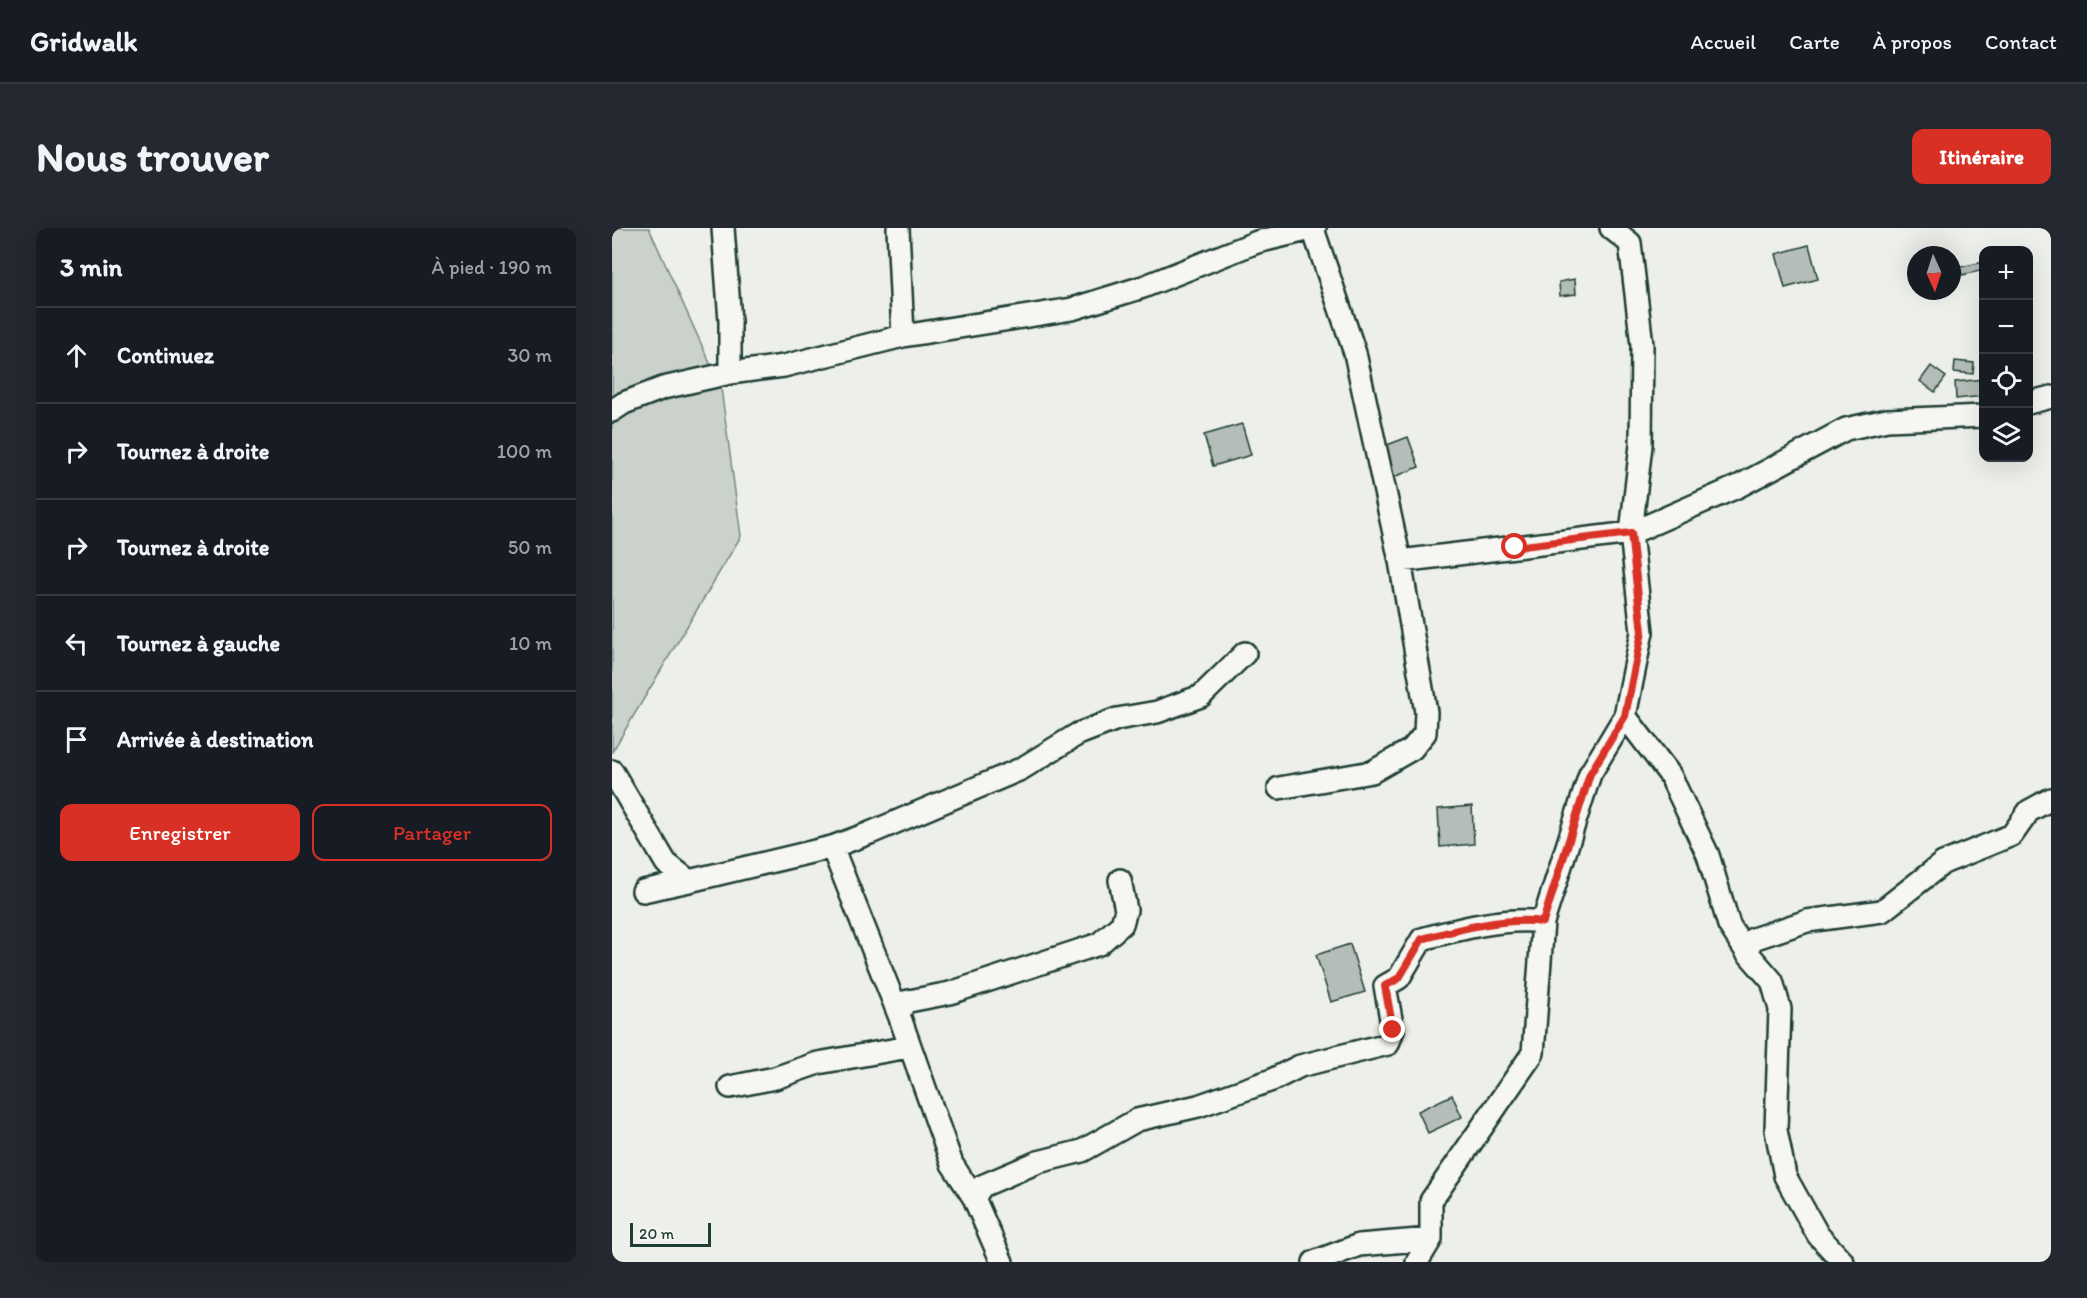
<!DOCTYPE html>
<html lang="fr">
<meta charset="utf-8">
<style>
body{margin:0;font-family:Itim,sans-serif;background:#242831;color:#f1f3f6}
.controls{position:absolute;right:18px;top:18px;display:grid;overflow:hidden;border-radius:12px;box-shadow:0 6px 24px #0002}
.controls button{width:54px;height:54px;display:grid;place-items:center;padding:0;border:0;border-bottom:2px solid #363941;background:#171b24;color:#f1f3f6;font:30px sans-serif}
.compass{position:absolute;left:1295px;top:18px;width:54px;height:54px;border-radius:50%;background:#171b24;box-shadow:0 6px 24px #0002;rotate:177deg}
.scale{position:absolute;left:18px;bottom:15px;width:81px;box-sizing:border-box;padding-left:6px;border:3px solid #1f3d34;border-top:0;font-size:16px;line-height:21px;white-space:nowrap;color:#1f3d34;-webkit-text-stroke:4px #f6f6f2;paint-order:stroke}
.stop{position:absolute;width:18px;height:18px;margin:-14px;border:4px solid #d93025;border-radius:50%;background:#fff}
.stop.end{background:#d93025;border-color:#fff;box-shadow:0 2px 6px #0008}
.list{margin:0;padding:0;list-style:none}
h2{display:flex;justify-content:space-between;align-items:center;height:78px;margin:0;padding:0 24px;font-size:26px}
h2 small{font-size:20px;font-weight:400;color:#9ea1a6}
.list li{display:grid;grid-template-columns:39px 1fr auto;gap:18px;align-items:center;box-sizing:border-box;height:96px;padding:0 24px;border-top:2px solid #363941}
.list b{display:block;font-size:22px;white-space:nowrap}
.list em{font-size:20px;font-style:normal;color:#9ea1a6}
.actions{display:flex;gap:12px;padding:18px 24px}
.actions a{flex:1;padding:14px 0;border:2px solid #d93025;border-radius:12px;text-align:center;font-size:21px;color:#d93025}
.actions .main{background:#d93025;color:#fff}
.icon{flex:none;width:33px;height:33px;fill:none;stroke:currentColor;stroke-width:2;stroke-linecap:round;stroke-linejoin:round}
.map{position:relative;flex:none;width:1439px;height:1034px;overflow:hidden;border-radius:12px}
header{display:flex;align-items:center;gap:36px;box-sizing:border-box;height:84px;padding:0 30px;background:#171b24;border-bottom:2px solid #363941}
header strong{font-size:28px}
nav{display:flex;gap:33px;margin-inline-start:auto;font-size:21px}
.intro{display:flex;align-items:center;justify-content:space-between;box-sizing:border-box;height:144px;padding:0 36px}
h1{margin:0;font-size:42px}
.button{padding:15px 27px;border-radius:12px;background:#d93025;color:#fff;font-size:21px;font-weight:700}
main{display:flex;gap:36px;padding:0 36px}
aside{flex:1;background:#171b24;border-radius:12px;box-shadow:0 6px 24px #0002}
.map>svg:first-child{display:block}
.green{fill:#cbd2cc;stroke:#758880;stroke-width:1.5}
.building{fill:#b4bdb8;stroke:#1f3d34;stroke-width:1.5}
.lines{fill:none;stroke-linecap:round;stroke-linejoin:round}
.minor-casing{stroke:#1f3d34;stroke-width:26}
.minor{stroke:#f6f6f2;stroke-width:21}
.route{stroke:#d93025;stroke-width:8}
</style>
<header>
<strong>Gridwalk</strong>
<nav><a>Accueil</a><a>Carte</a><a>À propos</a><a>Contact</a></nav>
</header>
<div class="intro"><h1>Nous trouver</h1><a class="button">Itinéraire</a></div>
<main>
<aside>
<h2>3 min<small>À pied · 190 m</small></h2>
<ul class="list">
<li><svg class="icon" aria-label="ahead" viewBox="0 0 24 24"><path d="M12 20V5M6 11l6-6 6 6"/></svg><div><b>Continuez</b></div><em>30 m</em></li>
<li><svg class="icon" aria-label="right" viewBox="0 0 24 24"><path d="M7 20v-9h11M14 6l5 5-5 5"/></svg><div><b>Tournez à droite</b></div><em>100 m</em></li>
<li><svg class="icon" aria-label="right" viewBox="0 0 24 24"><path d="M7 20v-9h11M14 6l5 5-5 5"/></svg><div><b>Tournez à droite</b></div><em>50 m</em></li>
<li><svg class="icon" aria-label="left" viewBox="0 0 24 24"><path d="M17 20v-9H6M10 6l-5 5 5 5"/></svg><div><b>Tournez à gauche</b></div><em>10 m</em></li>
<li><svg class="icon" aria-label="arrive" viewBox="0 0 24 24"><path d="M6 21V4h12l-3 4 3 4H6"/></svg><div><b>Arrivée à destination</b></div></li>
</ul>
<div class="actions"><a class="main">Enregistrer</a><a>Partager</a></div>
</aside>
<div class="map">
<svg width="1439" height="1034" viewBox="0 0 1439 1034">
<rect width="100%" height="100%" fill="#edefea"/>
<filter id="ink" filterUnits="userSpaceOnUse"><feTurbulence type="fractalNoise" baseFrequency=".0167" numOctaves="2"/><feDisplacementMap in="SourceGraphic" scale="12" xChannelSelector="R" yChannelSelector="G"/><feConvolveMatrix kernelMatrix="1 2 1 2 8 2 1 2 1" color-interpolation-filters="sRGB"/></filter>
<g filter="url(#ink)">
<path class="green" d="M0 0H37L109 160 129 308 0 524Z"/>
<path class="building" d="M1197 17 1206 51 1173 60 1164 26Z
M1342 26 1346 51 1340 52V27H1337Z
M1372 34V42L1350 47 1348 39Z
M963 51 964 66 948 68 947 54Z
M1343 133 1362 135 1361 146 1342 144Z
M1319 138 1334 149 1323 164 1308 153Z
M1372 151V168L1344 171 1343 154Z
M630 196 639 227 601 238 592 207Z
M796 209 807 239 782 249 770 219Z
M860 578 862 616 828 619 826 581Z
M738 716 753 764 719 774 704 727Z
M840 867 850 889 816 905 806 883Z"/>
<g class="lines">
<defs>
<path id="minor" d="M111 0 118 93V145
M286 0 291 108
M1416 175 1439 169
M0 183 12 175 51 160 118 145 172 138 291 108 460 81 531 59 645 14 703 0
M788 333 1019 305 1127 258 1234 201 1275 192 1372 188
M1013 488 1058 547 1096 627 1117 697 1134 723 1160 753 1168 781 1164 902 1173 948 1206 1007 1231 1034
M0 543 54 635 77 653 220 619 258 605 409 541 466 506 505 491 545 484 589 468 633 425
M667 560 760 544 800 521 813 505 814 484 788 333 743 125 701 1
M220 619 287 787 340 936 362 970 390 1034
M31 663 77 653
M1134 723 1141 711 1195 693 1270 683 1331 635 1400 607 1417 583 1439 571
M287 787 292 774 338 765 487 716 510 696 514 682 508 652
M118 859 163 850 206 835 297 819
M362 970 370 958 426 934 470 923 525 892 586 878 660 852 688 838 776 816 781 802 773 758 787 750 810 711C847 701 892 689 931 694
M702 1034 747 1017 819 1011
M805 1034 819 1011V973L921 825 931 694 978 546 1013 488 1030 404 1019 305 1029 217 1030 117 1018 15 999 0"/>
</defs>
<use href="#minor" class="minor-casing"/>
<use href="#minor" class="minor"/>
</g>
</g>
<g class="lines" filter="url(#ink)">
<path class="route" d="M781 802 773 758 787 750 810 711C847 701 893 689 931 694L978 546 1013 488 1030 404 1019 305 903 319"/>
</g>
</svg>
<div class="controls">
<button>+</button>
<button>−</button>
<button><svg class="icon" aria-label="locate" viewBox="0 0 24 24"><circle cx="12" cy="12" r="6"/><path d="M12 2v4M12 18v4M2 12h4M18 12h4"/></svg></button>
<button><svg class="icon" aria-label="layers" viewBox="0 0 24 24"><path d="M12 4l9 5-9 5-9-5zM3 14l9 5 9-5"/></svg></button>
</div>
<svg class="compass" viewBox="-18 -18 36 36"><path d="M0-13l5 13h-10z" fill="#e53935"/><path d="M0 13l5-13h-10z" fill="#9ea1a6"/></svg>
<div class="scale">20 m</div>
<div class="stop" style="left:903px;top:319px"></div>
<div class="stop end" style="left:781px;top:802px"></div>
</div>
</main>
